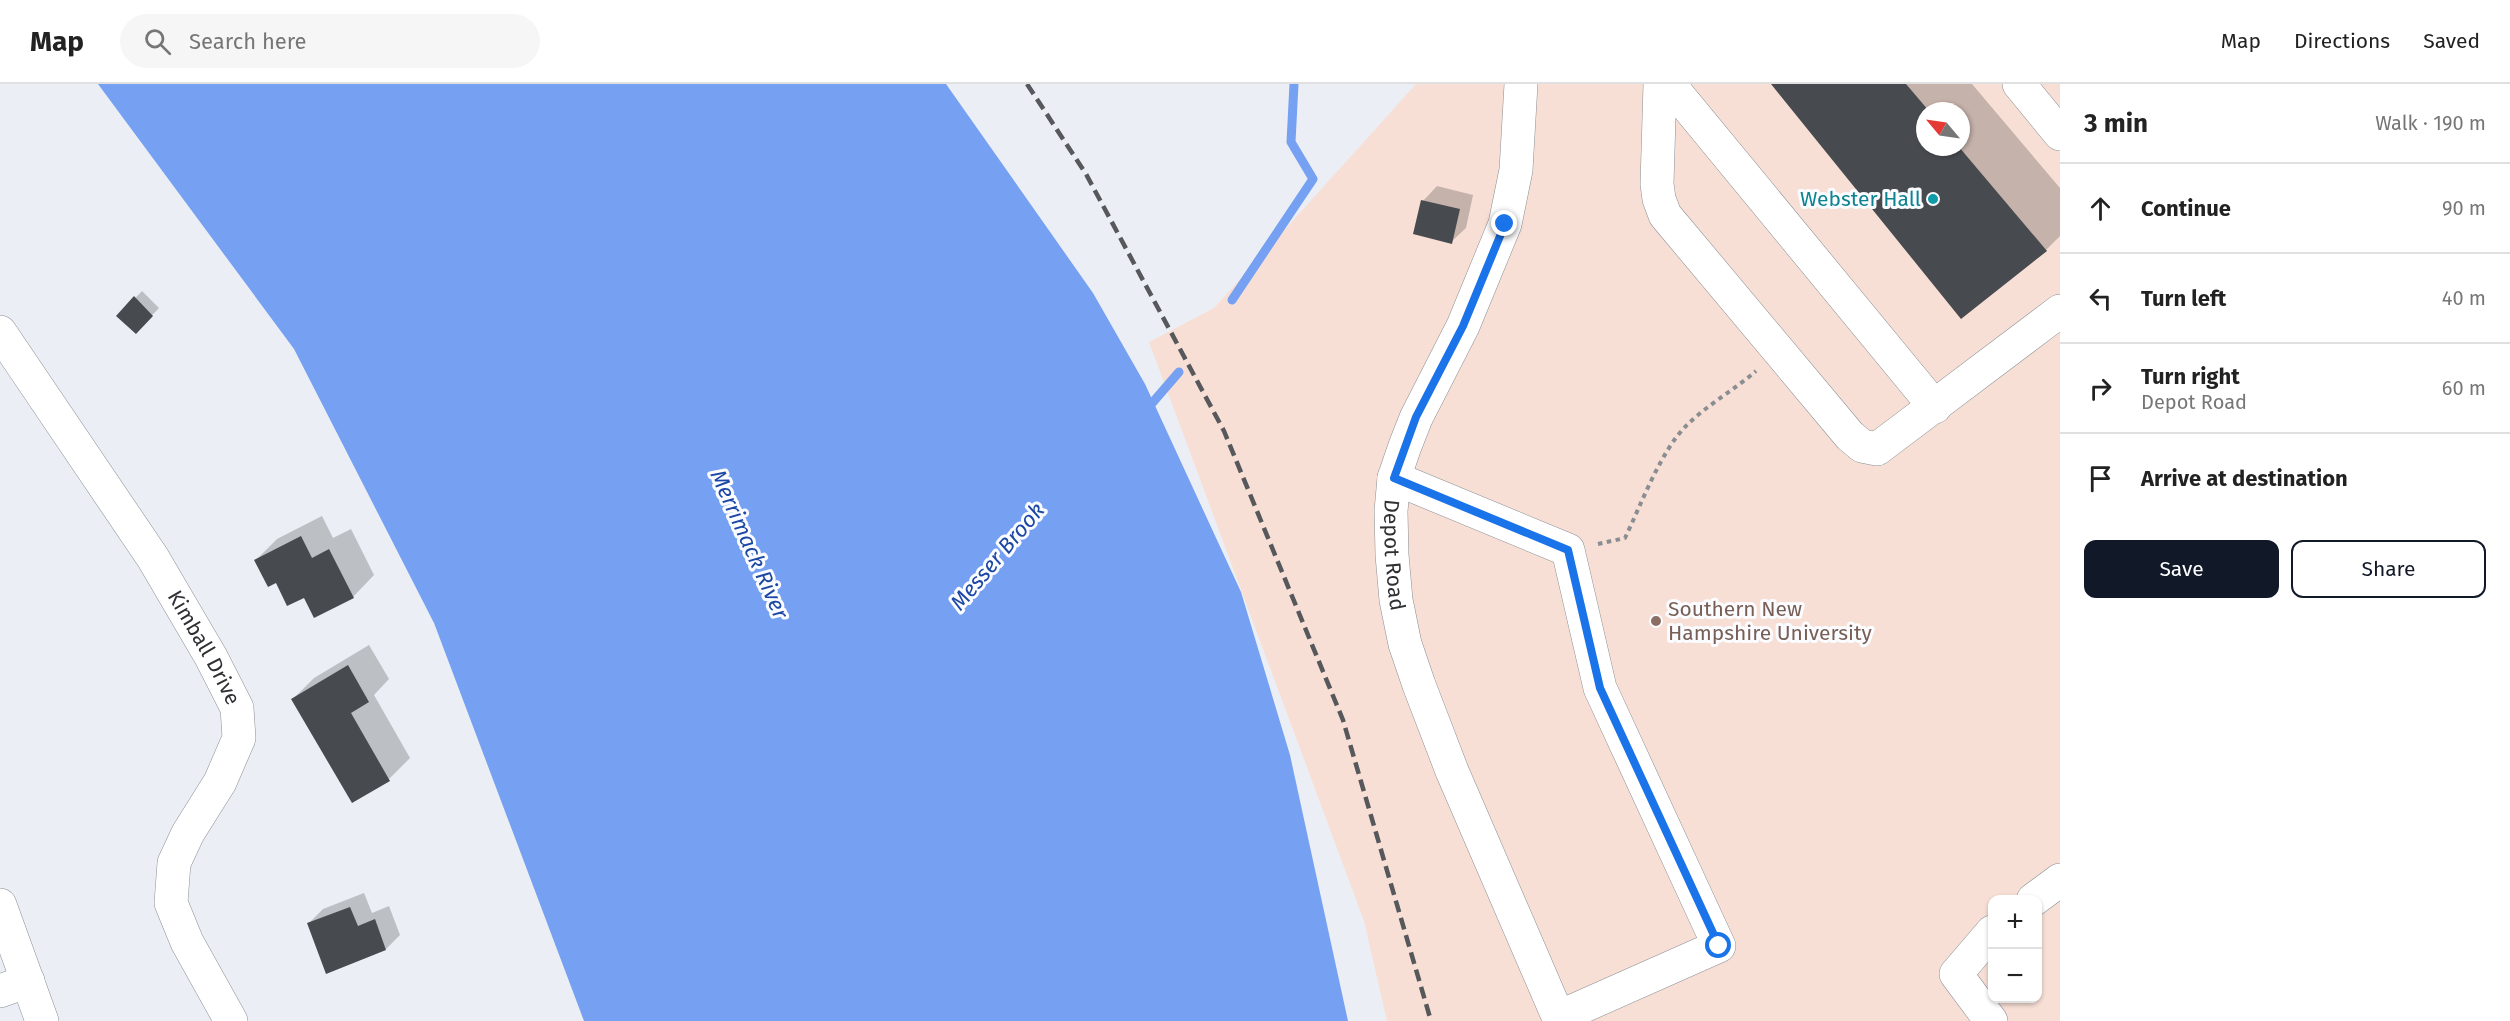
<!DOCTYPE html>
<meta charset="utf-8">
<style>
body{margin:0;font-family:"Fira Sans",sans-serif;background:#f6f6f6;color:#222}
.controls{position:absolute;right:18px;bottom:18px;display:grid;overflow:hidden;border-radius:12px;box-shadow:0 2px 4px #0004}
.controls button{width:54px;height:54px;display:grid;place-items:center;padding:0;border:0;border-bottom:2px solid #e0e0e0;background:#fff;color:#222;font:30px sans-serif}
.compass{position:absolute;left:1916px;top:18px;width:54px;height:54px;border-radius:50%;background:#fff;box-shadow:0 2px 4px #0004;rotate:299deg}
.stop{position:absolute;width:18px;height:18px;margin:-14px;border:4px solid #1a73e8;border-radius:50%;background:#fff}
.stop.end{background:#1a73e8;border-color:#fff;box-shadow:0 2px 6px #0008}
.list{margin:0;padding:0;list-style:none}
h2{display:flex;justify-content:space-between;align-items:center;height:78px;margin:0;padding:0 24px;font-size:26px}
h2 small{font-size:20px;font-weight:400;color:#767676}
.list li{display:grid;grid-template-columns:39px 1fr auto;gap:18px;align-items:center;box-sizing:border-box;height:90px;padding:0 24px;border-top:2px solid #e0e0e0}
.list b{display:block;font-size:22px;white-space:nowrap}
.list p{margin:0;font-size:20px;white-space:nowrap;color:#767676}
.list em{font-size:20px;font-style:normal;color:#767676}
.actions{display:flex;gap:12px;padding:18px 24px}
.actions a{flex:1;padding:14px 0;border:2px solid #111827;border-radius:12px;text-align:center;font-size:21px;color:#111827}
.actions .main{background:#111827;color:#fff}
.icon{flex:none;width:33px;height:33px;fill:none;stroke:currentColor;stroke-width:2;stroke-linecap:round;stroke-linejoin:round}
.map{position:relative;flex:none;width:2060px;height:937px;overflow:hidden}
header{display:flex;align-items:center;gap:36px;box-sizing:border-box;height:84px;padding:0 30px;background:#fff;border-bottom:2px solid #e0e0e0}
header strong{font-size:28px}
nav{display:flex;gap:33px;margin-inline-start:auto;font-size:21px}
.search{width:420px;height:54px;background:#f6f6f6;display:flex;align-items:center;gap:15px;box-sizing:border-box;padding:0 21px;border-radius:33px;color:#767676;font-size:22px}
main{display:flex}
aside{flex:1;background:#fff}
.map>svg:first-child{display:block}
.education{fill:#f7dfd5;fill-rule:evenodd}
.water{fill:#76a0f2}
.shadow{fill:#0003;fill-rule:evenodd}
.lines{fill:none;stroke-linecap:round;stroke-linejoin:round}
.stream{stroke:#76a0f2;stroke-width:9}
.building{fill:#474a4f}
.minor-casing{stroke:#8b8f94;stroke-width:34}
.path{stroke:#8a8d91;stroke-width:4;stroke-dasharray:4.5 4.5;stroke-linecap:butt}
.minor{stroke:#fff;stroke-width:33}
.rail{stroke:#57585c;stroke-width:4.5;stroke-dasharray:12 6;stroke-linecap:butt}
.route{stroke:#1a73e8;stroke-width:8}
.culture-dot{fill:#0f9aa8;stroke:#fbfcff;stroke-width:2}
.education-dot{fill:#8d6e63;stroke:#fbfcff;stroke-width:2}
.labels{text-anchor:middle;stroke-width:6;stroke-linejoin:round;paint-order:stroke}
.culture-label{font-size:21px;fill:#0d838f;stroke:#fbfcff;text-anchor:end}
.street-label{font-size:21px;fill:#2f3033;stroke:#fbfcff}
.education-label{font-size:21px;fill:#785e54;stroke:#fbfcff;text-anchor:start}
.water-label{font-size:22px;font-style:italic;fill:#1c47a5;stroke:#fbfcff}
</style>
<header>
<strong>Map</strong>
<div class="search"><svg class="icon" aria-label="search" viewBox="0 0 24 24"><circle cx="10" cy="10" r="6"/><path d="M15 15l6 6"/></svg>Search here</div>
<nav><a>Map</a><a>Directions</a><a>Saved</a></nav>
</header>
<main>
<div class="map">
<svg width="2060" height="937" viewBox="0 0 2060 937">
<rect width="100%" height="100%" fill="#ebeff5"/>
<path class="education" d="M1416 0H2060V937H1387L1364 837 1149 258 1214 224ZM1925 27H1961V63H1925ZM1992 816H2038V914H1992Z"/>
<path class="water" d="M98 0H946L1093 209 1145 300 1241 508 1290 671 1348 937H584L434 539 294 265Z"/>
<path class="shadow" d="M1773 0H1972L2060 104V152L2046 166ZM1925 27H1961V63H1925Z
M1437 102 1473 111 1466 144 1451 158 1423 117Z
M142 207 159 224 136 248 118 232Z
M322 432 333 454 351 445 374 491 353 513 304 512 277 497 256 476 277 455Z
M369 561 389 595 374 611 410 674 389 695 352 717 293 615 314 594Z
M364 809 372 829 389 822 400 851 386 865 309 839 323 825Z"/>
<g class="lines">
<path class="stream" d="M1232 216 1313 95 1291 58 1294 0
M1147 325 1179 288"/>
</g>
<path class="building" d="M1771 0H1906L1929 27H1925V63H1959L2047 167 1961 235Z
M1421 116 1460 125 1452 160 1413 150Z
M134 212 153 232 136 250 116 232Z
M301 452 312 474 329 465 354 514 314 534 304 514 287 522 276 499 268 503 254 476Z
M348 581 369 618 351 629 390 697 352 719 291 615Z
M350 823 358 842 375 835 386 866 326 890 307 839Z"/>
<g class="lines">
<defs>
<g id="minor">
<path id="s1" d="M1521 0 1516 86 1505 140 1463 242 1416 334 1405 362 1394 394 1391 427 1392 471 1396 516 1405 560 1419 601 1452 687 1560 937"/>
<path d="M1660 0 1657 100 1659 115 1665 131 1850 352 1862 362 1877 365 2060 227"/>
<path d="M1669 0 1935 323"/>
<path d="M2019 0 2060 50"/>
<path id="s2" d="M0 248 153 474 211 573 237 624 239 654 220 698 188 749 174 779 171 819 187 858 231 937"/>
<path d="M1394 394 1568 466 1600 604 1719 862 1559 933"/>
<path d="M2033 816 2060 796"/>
<path d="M0 821 42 937"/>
<path d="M0 907 28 897"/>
<path d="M1991 937 1956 890 1992 848"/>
</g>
</defs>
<use href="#minor" class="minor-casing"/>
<path class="path" d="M1598 460 1625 454C1641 421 1661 366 1687 341 1707 321 1734 306 1756 287"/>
<use href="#minor" class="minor"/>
<path class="rail" d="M1027 0 1086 90 1224 347 1343 636 1431 937"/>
</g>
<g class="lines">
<path class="route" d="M1505 140 1463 242 1416 333 1394 394 1568 466 1600 604 1719 862"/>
</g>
<circle class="culture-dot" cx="1933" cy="115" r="6"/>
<circle class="education-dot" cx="1656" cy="537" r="6"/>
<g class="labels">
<g class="culture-label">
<text x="1921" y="122">Webster Hall</text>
</g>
<g class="street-label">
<text dy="7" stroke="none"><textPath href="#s1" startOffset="496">Depot Road</textPath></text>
<text dy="7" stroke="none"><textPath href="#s2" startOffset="376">Kimball Drive</textPath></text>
</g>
<g class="education-label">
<text x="1668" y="532">Southern New<tspan x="1668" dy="24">Hampshire University</tspan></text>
</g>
<g class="water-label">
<text transform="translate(750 460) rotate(66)" y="8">Merrimack River</text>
<text transform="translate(997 472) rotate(-50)" y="8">Messer Brook</text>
</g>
</g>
</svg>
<div class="controls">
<button>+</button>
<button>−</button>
</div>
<svg class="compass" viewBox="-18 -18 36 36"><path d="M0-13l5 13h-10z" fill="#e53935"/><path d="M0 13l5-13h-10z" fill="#767676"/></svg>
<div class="stop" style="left:1719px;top:862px"></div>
<div class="stop end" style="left:1505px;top:140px"></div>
</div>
<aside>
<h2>3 min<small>Walk · 190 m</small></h2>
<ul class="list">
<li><svg class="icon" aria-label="ahead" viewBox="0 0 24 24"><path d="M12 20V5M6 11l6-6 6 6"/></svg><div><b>Continue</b></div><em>90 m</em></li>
<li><svg class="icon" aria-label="left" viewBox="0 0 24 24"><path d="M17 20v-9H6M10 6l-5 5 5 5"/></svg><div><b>Turn left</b></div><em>40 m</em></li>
<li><svg class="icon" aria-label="right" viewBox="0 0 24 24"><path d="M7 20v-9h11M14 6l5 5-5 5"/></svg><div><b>Turn right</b><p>Depot Road</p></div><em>60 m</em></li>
<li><svg class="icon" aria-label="arrive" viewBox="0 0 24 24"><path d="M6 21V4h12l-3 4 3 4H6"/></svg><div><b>Arrive at destination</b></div></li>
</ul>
<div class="actions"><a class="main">Save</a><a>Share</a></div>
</aside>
</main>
